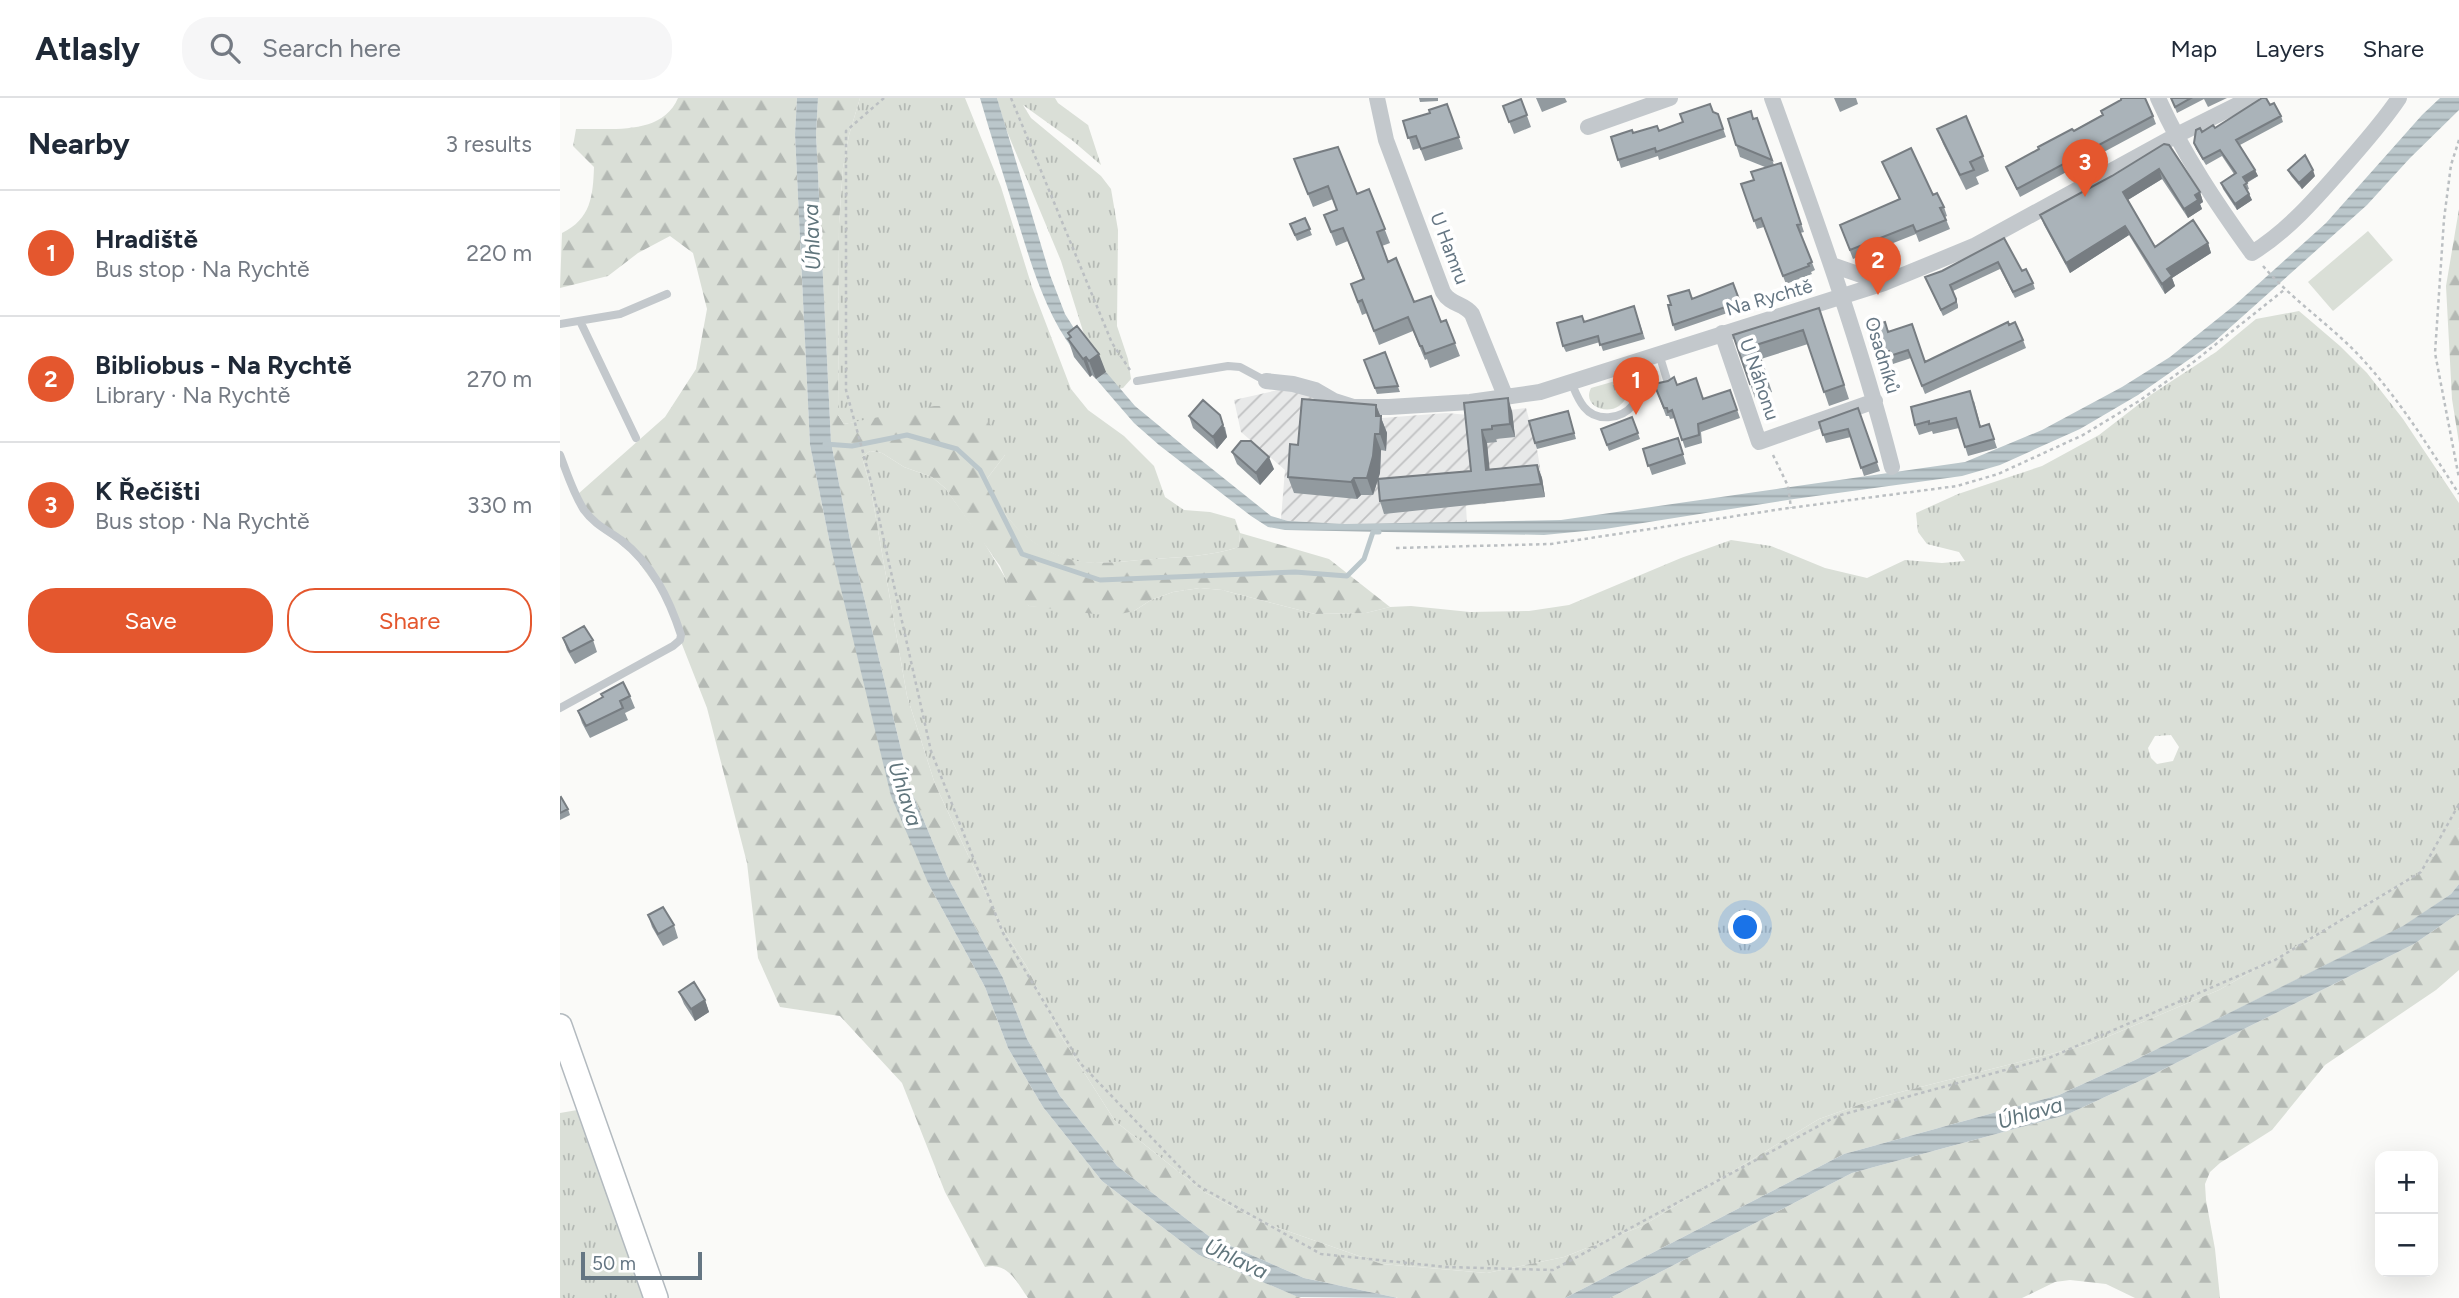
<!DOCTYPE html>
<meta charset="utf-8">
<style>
body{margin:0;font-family:Figtree,sans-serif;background:#f6f6f7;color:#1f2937}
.controls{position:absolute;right:21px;bottom:21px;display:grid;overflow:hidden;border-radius:14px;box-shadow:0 7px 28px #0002}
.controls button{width:63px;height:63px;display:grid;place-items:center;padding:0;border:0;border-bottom:2px solid #e0e1e3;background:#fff;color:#1f2937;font:35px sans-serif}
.scale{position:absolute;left:21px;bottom:18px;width:121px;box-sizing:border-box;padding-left:7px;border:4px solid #657683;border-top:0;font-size:19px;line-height:24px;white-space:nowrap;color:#657683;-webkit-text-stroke:5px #fff;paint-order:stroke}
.you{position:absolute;left:1186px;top:830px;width:24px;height:24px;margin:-18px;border:5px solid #fff;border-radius:50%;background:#1a73e8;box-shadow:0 0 0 10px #1a73e833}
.badge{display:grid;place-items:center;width:46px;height:46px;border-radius:50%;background:#e4572e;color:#fff;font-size:23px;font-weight:700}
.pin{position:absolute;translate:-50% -58px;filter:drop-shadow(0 2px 4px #0008)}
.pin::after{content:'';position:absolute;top:37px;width:24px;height:21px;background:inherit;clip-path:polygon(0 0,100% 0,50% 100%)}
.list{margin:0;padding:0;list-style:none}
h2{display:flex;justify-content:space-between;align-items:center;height:91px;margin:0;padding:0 28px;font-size:30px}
h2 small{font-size:23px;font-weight:400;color:#747a83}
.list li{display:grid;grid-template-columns:46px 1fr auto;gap:21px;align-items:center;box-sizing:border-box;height:126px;padding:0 28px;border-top:2px solid #e0e1e3}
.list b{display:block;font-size:26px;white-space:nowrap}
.list p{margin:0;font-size:23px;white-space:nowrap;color:#747a83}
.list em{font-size:23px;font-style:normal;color:#747a83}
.actions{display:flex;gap:14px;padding:21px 28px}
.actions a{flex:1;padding:16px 0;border:2px solid #e4572e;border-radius:28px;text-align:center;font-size:24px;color:#e4572e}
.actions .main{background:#e4572e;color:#fff}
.icon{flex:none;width:38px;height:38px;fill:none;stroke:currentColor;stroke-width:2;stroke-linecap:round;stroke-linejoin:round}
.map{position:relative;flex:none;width:1899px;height:1200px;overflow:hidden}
header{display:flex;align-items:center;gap:42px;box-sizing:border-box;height:98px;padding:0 35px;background:#fff;border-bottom:2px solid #e0e1e3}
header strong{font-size:33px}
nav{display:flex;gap:38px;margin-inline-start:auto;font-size:24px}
.search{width:490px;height:63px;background:#f6f6f7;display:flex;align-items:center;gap:18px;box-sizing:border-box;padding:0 24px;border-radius:28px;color:#747a83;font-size:26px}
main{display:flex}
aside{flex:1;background:#fff}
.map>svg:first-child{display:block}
.industrial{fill:url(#industrial-furrows)}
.grass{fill:url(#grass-tufts);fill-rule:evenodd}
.forest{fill:url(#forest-firs)}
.pitch{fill:#dadfd7}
.water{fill:url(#water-rules)}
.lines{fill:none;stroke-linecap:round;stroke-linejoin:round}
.stream{stroke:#bbc7cb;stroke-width:5}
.secondary-casing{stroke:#b3babf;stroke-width:26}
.path{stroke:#bbbfc2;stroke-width:2.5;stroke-dasharray:3.5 3.5;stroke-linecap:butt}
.lane{stroke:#c3c8cc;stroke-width:8}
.street{stroke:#c3c8cc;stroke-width:16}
.secondary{stroke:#fff;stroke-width:23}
.wall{fill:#929a9f}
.shaded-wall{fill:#777d82}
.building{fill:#aab3b9;stroke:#777d82;stroke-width:2}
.labels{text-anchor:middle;stroke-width:7;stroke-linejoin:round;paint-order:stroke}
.street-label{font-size:19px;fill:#657683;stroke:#fff}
.water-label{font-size:21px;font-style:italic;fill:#60757c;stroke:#fff}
</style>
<header>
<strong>Atlasly</strong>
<div class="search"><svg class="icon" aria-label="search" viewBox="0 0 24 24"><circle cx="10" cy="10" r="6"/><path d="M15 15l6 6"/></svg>Search here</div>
<nav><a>Map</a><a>Layers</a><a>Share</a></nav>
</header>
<main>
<aside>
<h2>Nearby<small>3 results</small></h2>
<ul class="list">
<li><span class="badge">1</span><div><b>Hradiště</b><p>Bus stop · Na Rychtě</p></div><em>220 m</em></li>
<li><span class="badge">2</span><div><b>Bibliobus - Na Rychtě</b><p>Library · Na Rychtě</p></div><em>270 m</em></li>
<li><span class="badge">3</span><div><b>K Řečišti</b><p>Bus stop · Na Rychtě</p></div><em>330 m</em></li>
</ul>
<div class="actions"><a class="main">Save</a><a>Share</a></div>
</aside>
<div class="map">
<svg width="1899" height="1200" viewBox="0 0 1899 1200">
<defs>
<pattern id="industrial-furrows" width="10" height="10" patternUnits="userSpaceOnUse" patternTransform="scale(1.75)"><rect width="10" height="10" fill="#e8e9e9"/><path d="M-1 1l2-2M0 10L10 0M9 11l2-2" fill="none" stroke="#c0c1c2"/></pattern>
<pattern id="grass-tufts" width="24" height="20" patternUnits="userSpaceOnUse" patternTransform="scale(1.75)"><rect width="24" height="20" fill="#dadfd7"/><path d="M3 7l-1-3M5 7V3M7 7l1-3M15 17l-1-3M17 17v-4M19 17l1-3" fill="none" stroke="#b4b9b4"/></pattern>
<pattern id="forest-firs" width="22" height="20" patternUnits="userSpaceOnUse" patternTransform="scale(1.75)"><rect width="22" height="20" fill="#dadfd7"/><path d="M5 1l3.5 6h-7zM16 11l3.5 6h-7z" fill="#b4b9b4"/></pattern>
<pattern id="water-rules" width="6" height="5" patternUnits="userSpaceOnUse" patternTransform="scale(1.75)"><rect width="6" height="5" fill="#bbc7cb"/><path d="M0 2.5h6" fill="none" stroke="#9ca6aa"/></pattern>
</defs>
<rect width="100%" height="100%" fill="#fafaf8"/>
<path class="industrial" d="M727 290 735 291 756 301 755 314 822 320 886 315 909 317 966 310 977 351 985 399 906 408 907 425 785 426 728 423 721 421 725 372 681 334 674 302Z"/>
<path class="grass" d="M300 0H405L441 89 472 189 511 291 528 312 564 338 594 368 605 399 624 412 650 414 675 421 680 435 679 449C651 458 622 459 594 461 574 462 554 465 535 465 484 464 444 427 426 382L445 357 308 322 284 326 278 317 279 126 283 70 289 37Z
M437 0H495L498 5 528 27 541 67 513 43 463 7 471 20 541 78 551 91 558 132 557 228 568 261 571 281 563 290 549 293 538 281 501 163 446 31Z
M1739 213 1780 248 1807 275 1843 321 1899 405V730L1896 735 1858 776 1765 832 1659 892 1530 946 1321 999 1259 1021 1082 1128 1004 1159 927 1175 822 1166 701 1124 644 1094 555 1023 499 935 467 869 441 828 375 686 347 598 311 392 302 359 310 353 322 355 344 369 372 379 385 390 422 441 446 481 469 508 574 513 591 502 613 494 640 490 662 492 755 516 806 515 830 509 851 508 910 514 969 513 1009 507 1121 460 1171 442 1211 448 1265 470 1307 480 1345 462 1382 465 1405 463 1399 454 1367 446 1358 434 1356 415 1398 396 1482 368 1539 337 1592 296 1656 254 1696 221ZM1611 637 1619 649 1613 663 1597 666 1591 660 1588 650 1595 638Z
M1076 277C1072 287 1068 302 1059 308 1046 317 1022 308 1031 290Z
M23 1011 84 1200H0V1015Z"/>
<path class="forest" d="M118 0H237L235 36 250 347 270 446 369 787 425 889 448 950 483 1009 542 1083 639 1157 741 1200H468C457 1184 447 1163 425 1169L385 1094 342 985 280 918 220 909 198 860 187 765 147 610 103 498 72 455 39 431 18 396 105 319 136 271 147 211 133 155 110 138 78 155 48 178 0 190 2 135C31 121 33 98 34 69L13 48 16 31C51 30 102 38 118 0Z
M258 0H300L289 37 283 70 279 126 278 317 284 326 374 308H398L417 314 439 335 445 357 426 382C444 427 484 463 535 465 554 465 574 462 594 461 622 459 651 458 679 449L680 435 769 461 830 509 806 515 755 516 662 492 640 490 613 494 591 502 574 513 551 518 469 508 453 497 440 468 385 390 372 379 344 369 322 355 310 353 302 359 311 392 347 598 375 686 441 828 467 869 499 935 555 1023 644 1094 701 1124 822 1166 927 1175 1004 1159 1082 1128 1259 1021 1321 999 1530 946 1659 892 1765 832 1858 776 1899 730V786L1891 796 1844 828 1575 962 1499 997 1284 1056 1005 1200H838L744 1180 650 1139 557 1068 500 998 467 941 443 880 387 778 351 692 290 442 271 344 256 36Z
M1899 111V345L1892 301 1886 188Z
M1899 815V872L1876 892 1765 967 1712 1032 1660 1065 1650 1074 1645 1086 1646 1102 1655 1151 1660 1200H1575L1546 1186 1510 1182 1495 1184 1462 1200H1050L1292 1075 1506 1017 1584 981 1854 846Z"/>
<path class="pitch" d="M1808 133 1833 162 1773 213 1748 184Z"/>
<path class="water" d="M237 0H258L256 36 271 344 290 442 351 692 387 778 443 880 467 941 500 998 557 1068 650 1139 744 1180 838 1200 738 1199 639 1157 542 1083 483 1009 448 950 425 889 369 787 331 698 270 446 250 347 235 36Z
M420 0H437L490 177 505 216 524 246 514 253C484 213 470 162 455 114 443 76 431 38 420 0Z
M1880 0H1899V12L1850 60 1807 107 1654 244 1578 297 1520 331 1440 367 1402 378 1234 401 1045 431 984 437 725 432 708 429 691 418 599 347 574 325 536 281 546 274 575 308 631 354 711 418 728 423 785 426 1001 422 1405 364 1482 332 1562 289 1610 259 1676 206 1766 125 1862 17Z
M1899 786V815L1854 846 1584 981 1506 1017 1292 1075 1050 1200H1005L1284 1056 1499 997 1575 962 1843 828 1891 796Z"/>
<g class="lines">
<path class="stream" d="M265 346 292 348 347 337 397 351 420 372 462 456 540 482 735 474 787 478 804 461 813 434H819"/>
<defs>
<path id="secondary" d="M0 928 96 1200"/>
</defs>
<use href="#secondary" class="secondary-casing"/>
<path class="path" d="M324 0 286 33V292L310 380 371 653 443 835 520 965 637 1087 761 1156 886 1169 993 1172 1277 1018 1489 960 1715 862 1861 774 1899 706
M451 0 552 245 570 272
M1899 42 1891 67 1884 121 1875 255 1899 380
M1703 168C1734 204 1774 229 1805 264 1841 304 1870 351 1899 396
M1213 357 1228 388 1231 410
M836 450 991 446 1222 411 1397 388 1438 376 1523 337 1579 303 1631 266 1724 192"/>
<path class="lane" d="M20 223 76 340
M0 226 60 216 107 196
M1099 256 1108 285
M577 283 668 268 680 269 706 283
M1011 284C1015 293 1018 302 1024 309 1036 324 1061 322 1073 307 1083 294 1085 275 1088 260
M0 357C7 375 13 395 24 412 34 426 47 432 61 442 92 466 109 500 121 537L120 542 113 548 0 610"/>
<path class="street" d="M817 0 826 42 883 194C890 207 904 205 912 216L946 300
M1212 0C1256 122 1300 243 1332 369
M1598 0C1623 56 1656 105 1692 155 1729 132 1757 99 1785 67 1804 45 1823 24 1839 0
M1028 29 1110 0
M1272 167 1324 185
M1162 235 1199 344 1315 303
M706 283 733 286 755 292 774 303 793 309H829L910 304 980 294 1324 185 1414 148 1615 38 1691 0"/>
<use href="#secondary" class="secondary"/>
</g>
<path class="wall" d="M859 0H878V3L860 4Z
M976 0H1005L1007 4 982 14Z
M1274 0H1296L1298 6 1280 14Z
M1611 0H1667L1648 9 1644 1 1617 15Z
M961 1 971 29 954 36 943 8Z
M887 6 903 51 865 63 860 50 853 52 843 23 870 15Z
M1710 7 1721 18 1723 24 1680 47 1695 72 1698 78 1687 85 1689 91 1687 92 1692 102 1677 112 1663 91 1661 85 1674 76 1662 58 1646 67 1636 51 1634 45 1642 34 1655 30Z
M1541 13 1593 18 1596 26 1460 99 1446 69 1542 17Z
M1153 14 1158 16 1166 39 1099 62 1098 58 1061 70 1051 39 1073 35 1099 33Z
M1197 20 1214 67 1221 65 1244 134 1240 135 1255 172 1251 174 1252 176 1226 186 1204 129 1197 131 1181 86 1194 82 1205 69 1180 59 1168 21H1193Z
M1377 31 1423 58 1429 73 1416 79 1419 86 1406 92 1383 46Z
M1604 46 1640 94 1643 104 1640 106 1642 111 1628 120 1602 81 1568 102 1595 149 1648 145 1651 155 1612 180 1615 188 1605 196 1569 137 1510 175 1484 127 1480 117 1552 78Z
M734 61 797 96 809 91 830 145 822 148 828 164 854 204 881 224 886 222 900 258 870 270 867 261 865 262 853 233 819 247 807 215 802 217 791 186 803 182 788 143 776 148 764 117 777 112 773 101 753 109Z
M1322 64 1373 97 1384 109 1387 118 1385 119 1390 131 1359 144 1356 136 1293 161 1280 127 1339 101Z
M1728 72 1755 78 1742 91 1731 78Z
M745 120 752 137 737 143 730 126Z
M1444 140 1462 173 1473 185 1475 191 1455 200 1440 171 1393 193 1398 207V210L1383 218 1365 179 1382 173Z
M1173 185 1182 210 1115 233 1113 227 1132 201Z
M1074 208 1085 241 1043 253 1040 244 1006 254 1003 248 1024 224Z
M1259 210 1289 301 1269 308 1248 246 1201 261 1212 294 1195 300 1173 237Z
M1449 227 1463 242 1466 250 1365 296 1351 260 1333 266 1332 261 1321 265 1308 229 1328 234 1365 264Z
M508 235 546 274 536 281 532 277 530 279 514 259 508 241 510 240Z
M825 254 840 294 817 296 804 262Z
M1094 286 1117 287 1143 301 1170 292 1180 320 1141 334 1142 345 1125 350 1115 320 1110 321 1109 318H1106Z
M1414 303 1421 329 1429 326 1437 350 1408 358 1399 330 1373 336 1372 333 1359 337 1355 327Z
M904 305 952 313 955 339 936 341 937 344 927 345 929 371 977 367 982 380 985 399 824 416 820 403 911 373Z
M816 307 827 335 826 353 821 352 820 375 813 397H801L797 401 734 395 728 379 738 347Z
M1298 310 1320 373 1304 378 1291 339 1266 345 1259 324Z
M629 318 665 329 667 339 657 351 633 330Z
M1010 319 1016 341 977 351 975 345Z
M1072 319 1080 341 1049 353 1041 331Z
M1118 340 1126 366 1092 377 1083 351Z
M672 354 714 371 700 387 677 366Z
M3 540 33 542 37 554 15 566 7 552Z
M70 598 75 610 65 615 68 622 30 640 22 625 18 613Z
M0 700 8 711 10 717 0 722Z
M88 817 114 827 118 840 103 848 92 829Z
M119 894 145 902 149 914 135 923 124 906Z"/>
<path class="shaded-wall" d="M1599 71 1602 81 1566 103 1563 94Z
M1695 72 1698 78 1685 85 1683 79Z
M1753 72 1755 78 1742 91 1739 85Z
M1640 94 1643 104 1640 106 1642 111 1628 120 1624 111 1635 97Z
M1689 96 1692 102 1677 112 1675 106Z
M1565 128 1569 137 1510 175 1506 165Z
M1648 145 1651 155 1612 180 1615 188 1605 196 1602 186 1607 171Z
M539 256 546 274 536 281 529 263Z
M526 259 532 277 530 279 523 261Z
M948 300 952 313 955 339 950 326Z
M816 307 827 335 826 353 820 336 816 318Z
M660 317 667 339 657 351 653 339Z
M922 332 927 345 931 385 926 372Z
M815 336 821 352 820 375 813 397 807 380Z
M709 359 714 371 700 387 696 375Z
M977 367 982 380 985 399 981 386Z
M794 380 801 397 797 401 791 384Z
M145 902 149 914 135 923 131 911Z"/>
<path class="building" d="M1562 0H1585L1593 18 1457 91 1446 69 1479 51 1478 49 1512 31 1514 33 1543 17 1541 13 1561 2V1Z
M1611 0H1631L1615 9Z
M1702 0H1706L1710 7 1714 5 1721 18 1676 42 1695 72 1683 79 1687 85 1684 87 1689 96 1675 106 1661 85 1676 75 1660 52 1643 61 1634 45 1636 32 1640 30 1642 34 1653 27 1655 30Z
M961 1 967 17 949 24 943 8Z
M887 6 899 39 861 51 856 38 848 40 843 23 870 15 869 12Z
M1150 6 1153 14 1158 16 1163 31 1096 54 1095 50 1058 62 1051 39 1072 32 1073 35 1097 28 1099 33 1123 24 1120 16Z
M1191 13 1193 21 1197 20 1212 62 1176 47 1168 21Z
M1406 18 1423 58 1410 64 1414 72 1400 77 1377 31Z
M1604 46 1609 47 1640 94 1635 97 1638 102 1624 111 1599 71 1563 94 1595 149 1633 122 1648 145 1607 171 1612 178 1602 186 1565 128 1506 165 1480 117 1552 78Z
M778 49 797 96 809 91 825 131 817 134 828 164 836 160 854 204 871 198 881 224 886 222 895 245 865 256 862 248H860L848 219 814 233 802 202 798 204 791 186 804 181 783 130 771 134 764 117 777 112 768 88 748 96 734 61Z
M1351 50 1373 97 1377 95 1384 109 1380 110 1386 122 1356 134 1353 127 1290 152 1280 127 1340 101 1322 64Z
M1745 57 1753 72 1739 85 1728 72Z
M1221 65 1241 126 1237 127 1252 164 1248 166 1249 168 1223 178 1201 120 1194 123 1181 86 1194 82 1191 74Z
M745 120 750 131 735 137 730 126Z
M1444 140 1462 173 1466 171 1473 185 1453 194 1438 164 1390 187 1396 201V204L1381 212 1365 179 1382 173Z
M1173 185 1180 204 1113 227 1108 207H1111L1108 198 1129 192 1132 201Z
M1074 208 1082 235 1040 247 1038 238 1003 248 997 225 1022 218 1024 224Z
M1259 210 1284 287 1264 294 1243 232 1196 247 1207 280 1190 286 1173 237Z
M1325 224 1328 234 1352 226 1365 264 1448 224 1449 227 1455 224 1463 242 1362 288 1348 252 1330 258 1329 253 1318 257 1308 229Z
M517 228 539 256 529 263 526 259 523 261 508 241 511 239 508 235Z
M825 254 838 288 815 290 804 262Z
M1114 279 1117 287 1136 280 1143 301 1170 292 1177 312 1138 326 1139 337 1122 342 1112 312 1108 314 1107 310H1104L1094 286 1108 283Z
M1410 293 1420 329 1429 326 1434 341 1405 349 1396 320 1369 326V323L1355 327 1351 309Z
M948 300 950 326 932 328V331L922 332 926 372 977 367 981 386 820 403 818 381 911 373 904 305Z
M742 301 816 307V318H821L820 336H815L813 358 807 380H794L791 384 728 379 730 346 738 347Z
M643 302 660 317 663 327 653 339 629 318Z
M1298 310 1317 364 1301 370 1288 331 1263 337 1259 324Z
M1008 313 1014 335 975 345 969 323Z
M1072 319 1078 335 1047 347 1041 331Z
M1118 340 1123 356 1088 368 1083 351Z
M681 343H691L709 359 696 375 672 354Z
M24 528 33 542 10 554 3 540Z
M63 584 70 598 60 603 63 610 26 628 18 613 43 599 41 596Z
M1 699 8 711 0 715V700Z
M103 809 114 827 98 836 88 817Z
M134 884 145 902 131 911 119 894Z"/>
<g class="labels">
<g class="street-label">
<text transform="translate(890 150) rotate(69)" y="7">U Hamru</text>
<text transform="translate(1209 199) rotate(-16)" y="7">Na Rychtě</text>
<text transform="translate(1323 257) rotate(73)" y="7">Osadníků</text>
<text transform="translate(1200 281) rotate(71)" y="7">U Náhonu</text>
</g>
<g class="water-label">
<text transform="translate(252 139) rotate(-92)" y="7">Úhlava</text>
<text transform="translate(345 696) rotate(72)" y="7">Úhlava</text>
<text transform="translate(1470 1015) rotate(-16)" y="7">Úhlava</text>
<text transform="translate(676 1161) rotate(25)" y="7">Úhlava</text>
</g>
</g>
</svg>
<div class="controls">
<button>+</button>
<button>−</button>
</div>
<div class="scale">50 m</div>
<div class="you"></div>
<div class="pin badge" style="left:1076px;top:317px">1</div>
<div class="pin badge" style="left:1318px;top:197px">2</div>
<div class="pin badge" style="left:1525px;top:99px">3</div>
</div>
</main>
